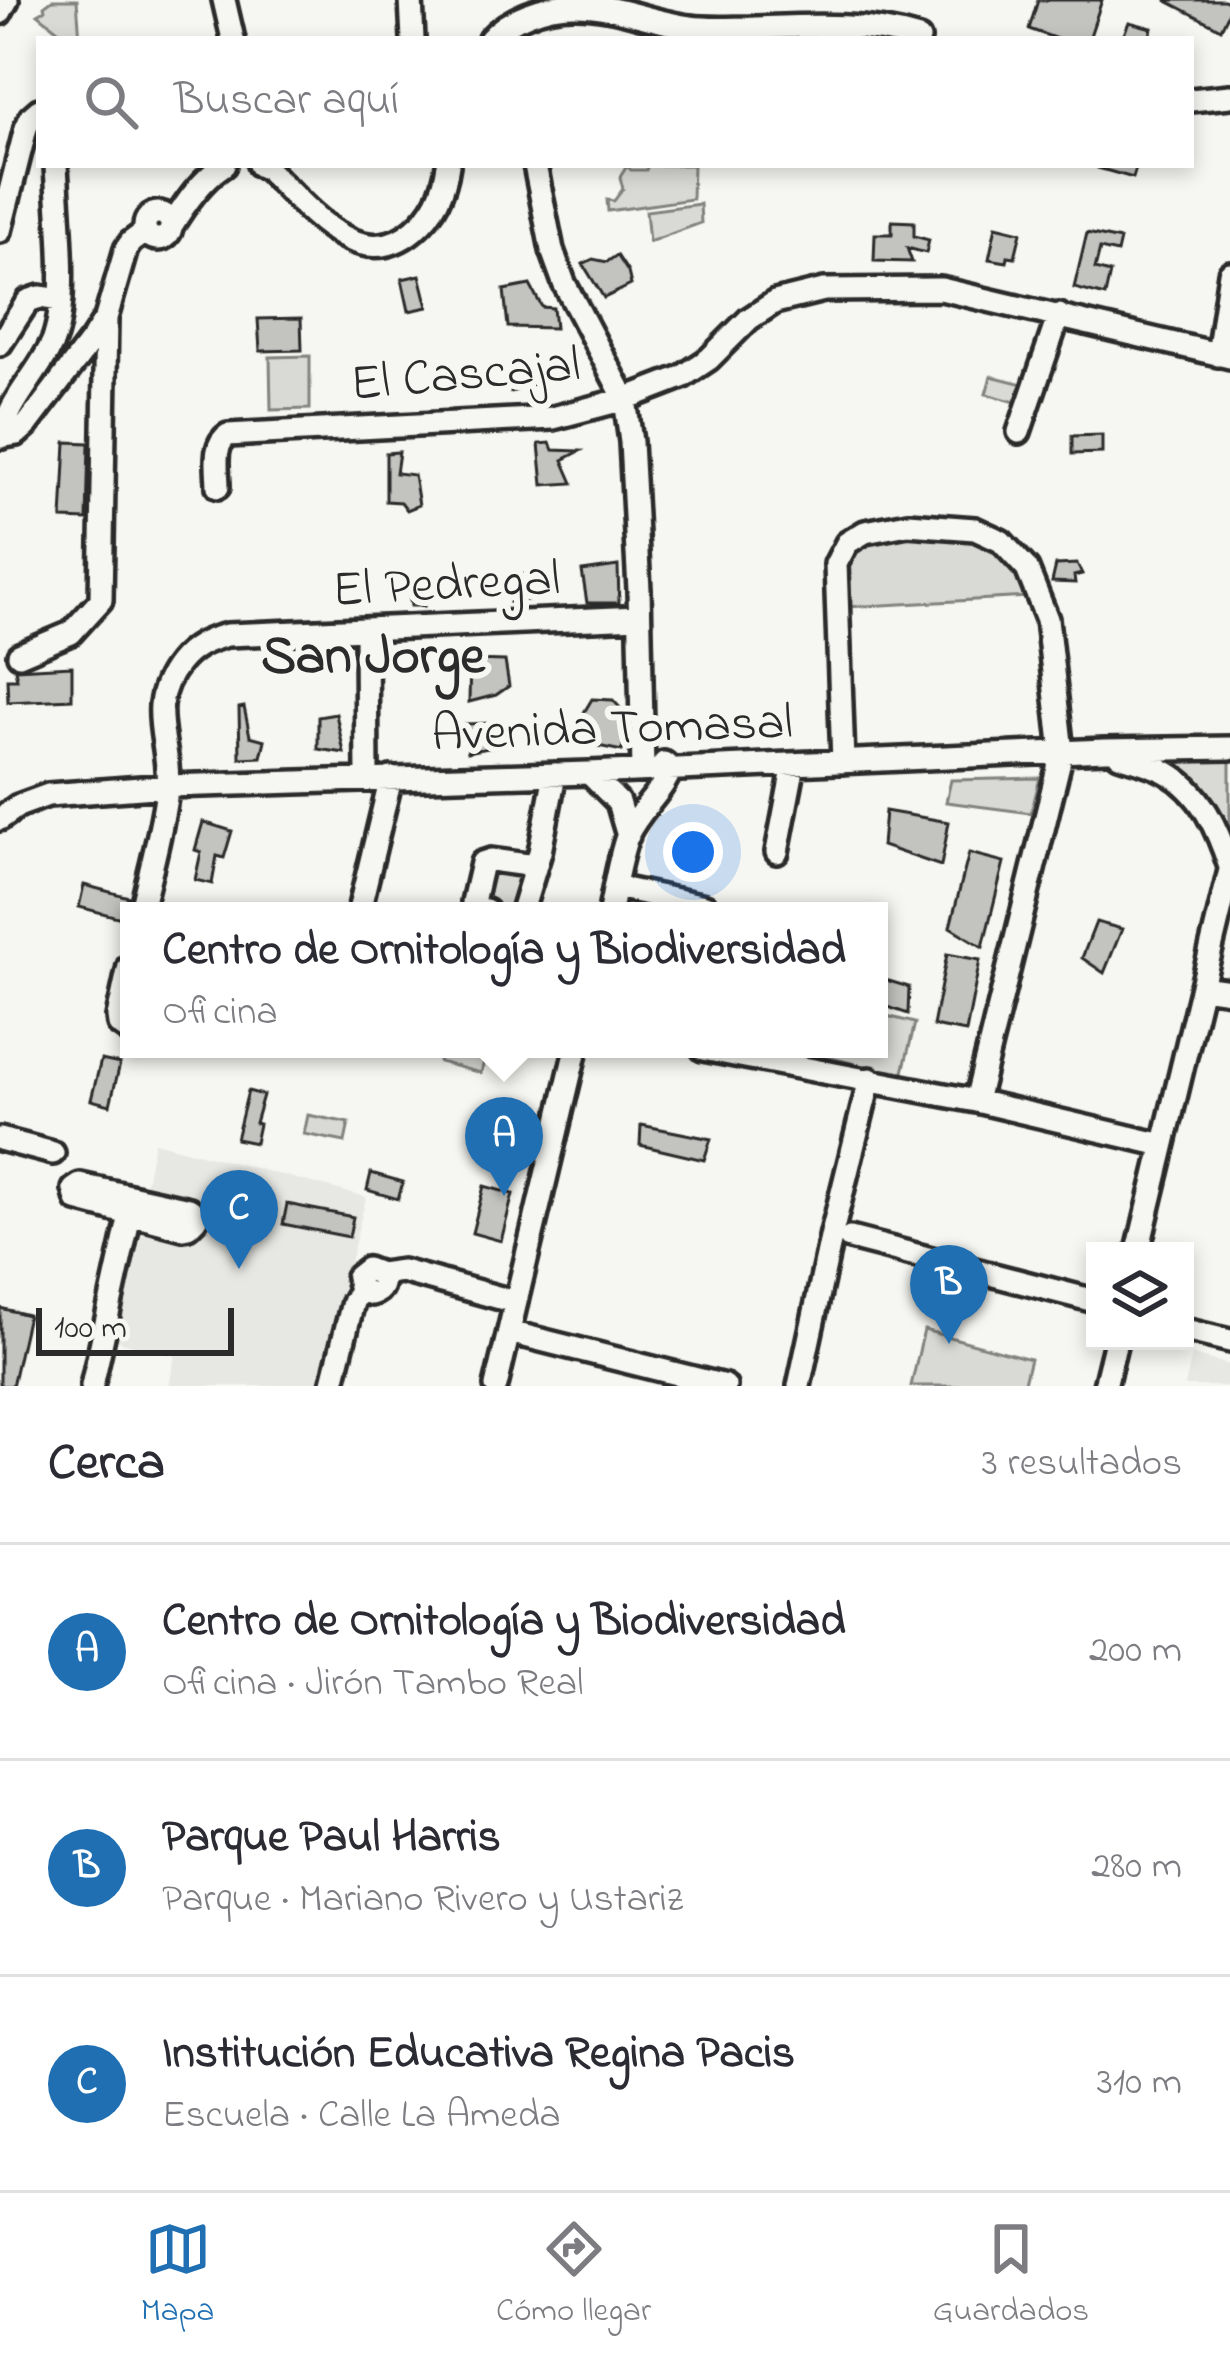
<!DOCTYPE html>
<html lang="es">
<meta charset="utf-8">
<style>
body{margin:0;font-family:"Indie Flower",sans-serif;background:#f2f2f3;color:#2b2b33}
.controls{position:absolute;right:36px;bottom:36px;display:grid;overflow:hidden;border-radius:0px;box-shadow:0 6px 18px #0003}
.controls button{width:108px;height:108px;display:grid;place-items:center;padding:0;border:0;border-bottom:3px solid #e1e1e2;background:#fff;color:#2b2b33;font:60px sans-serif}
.scale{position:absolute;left:36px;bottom:30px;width:198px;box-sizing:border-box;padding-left:12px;border:6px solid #2b2b2b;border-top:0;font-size:33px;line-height:42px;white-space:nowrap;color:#2b2b2b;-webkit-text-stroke:9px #f6f6f2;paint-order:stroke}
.you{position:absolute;left:693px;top:852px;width:42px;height:42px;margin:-30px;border:9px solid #fff;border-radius:50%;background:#1a73e8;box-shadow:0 0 0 18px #1a73e833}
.badge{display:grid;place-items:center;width:78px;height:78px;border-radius:50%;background:#1f6fb2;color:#fff;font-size:39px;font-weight:700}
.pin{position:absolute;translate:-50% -99px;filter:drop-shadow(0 3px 6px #0008)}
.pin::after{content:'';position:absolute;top:63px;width:42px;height:36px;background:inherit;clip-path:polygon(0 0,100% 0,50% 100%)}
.popup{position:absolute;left:120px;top:902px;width:768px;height:156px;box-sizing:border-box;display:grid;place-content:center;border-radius:0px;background:#fff;filter:drop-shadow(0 3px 9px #0005);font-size:39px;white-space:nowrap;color:#7c7c81}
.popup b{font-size:45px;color:#2b2b33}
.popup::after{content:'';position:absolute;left:50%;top:100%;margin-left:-24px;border:24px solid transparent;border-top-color:#fff}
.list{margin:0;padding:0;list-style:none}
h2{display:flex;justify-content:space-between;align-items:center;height:156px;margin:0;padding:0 48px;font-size:51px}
h2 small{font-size:39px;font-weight:400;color:#7c7c81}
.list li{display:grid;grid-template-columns:78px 1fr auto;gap:36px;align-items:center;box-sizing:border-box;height:216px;padding:0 48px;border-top:3px solid #e1e1e2}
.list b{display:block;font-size:45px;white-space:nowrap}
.list p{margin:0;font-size:39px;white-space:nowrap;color:#7c7c81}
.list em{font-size:39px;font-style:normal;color:#7c7c81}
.icon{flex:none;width:66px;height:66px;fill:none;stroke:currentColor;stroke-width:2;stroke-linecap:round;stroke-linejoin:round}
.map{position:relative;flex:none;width:1230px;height:1386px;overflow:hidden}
.search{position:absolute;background:#fff;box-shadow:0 6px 18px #0003;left:36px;right:36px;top:36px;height:132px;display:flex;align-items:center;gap:30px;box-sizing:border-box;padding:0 42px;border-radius:0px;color:#7c7c81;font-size:45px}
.sheet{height:804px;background:#fff}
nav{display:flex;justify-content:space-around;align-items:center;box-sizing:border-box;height:168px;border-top:3px solid #e1e1e2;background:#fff;font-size:33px;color:#7c7c81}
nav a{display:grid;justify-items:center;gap:6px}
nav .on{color:#1f6fb2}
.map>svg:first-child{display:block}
.built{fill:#e7e7e3}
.green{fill:#d9d9d5;stroke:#828280;stroke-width:3}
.building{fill:#c3c3c0;stroke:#2b2b2b;stroke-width:3}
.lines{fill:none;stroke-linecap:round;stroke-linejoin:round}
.minor-casing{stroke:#2b2b2b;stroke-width:30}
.minor{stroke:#f6f6f2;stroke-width:21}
.labels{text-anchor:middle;stroke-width:12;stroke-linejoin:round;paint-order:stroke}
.street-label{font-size:51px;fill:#2b2b2b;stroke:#f6f6f2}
.neighbourhood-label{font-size:54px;font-weight:bold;fill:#2b2b2b;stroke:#f6f6f2}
</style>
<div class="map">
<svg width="1230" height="1386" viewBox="0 0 1230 1386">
<rect width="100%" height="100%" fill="#f6f6f2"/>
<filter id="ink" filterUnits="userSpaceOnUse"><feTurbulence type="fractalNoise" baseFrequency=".00833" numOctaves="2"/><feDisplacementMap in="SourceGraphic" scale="24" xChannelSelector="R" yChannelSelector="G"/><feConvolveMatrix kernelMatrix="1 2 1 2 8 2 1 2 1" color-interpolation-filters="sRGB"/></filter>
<g filter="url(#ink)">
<path class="built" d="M154 1142 366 1197 320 1386H169L175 1356 115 1340Z
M1192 1355 1230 1365 1228 1386H1185Z"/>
<path class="green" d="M52 0H77L80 39H69L38 14 45 10 44 6Z
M648 165H693L692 199 608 211 607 200 614 201 623 189 620 177 627 166 631 170H646Z
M700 204 701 223 649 242 646 211Z
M310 356V409L271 410 270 357Z
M991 376 1023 384 1019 403 986 394Z
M885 533 982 536 1013 562 1028 597 847 607C845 562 845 556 885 533Z
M1230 756V827L1221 821 1176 768 1182 757Z
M1040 778 1031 813 946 802 951 780Z
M487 864 525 872 517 911 479 905Z
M879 1014 915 1023 902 1076 824 1056 826 1049H879Z
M442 1049H487L481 1073 439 1062Z
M308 1115 349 1123 345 1142 304 1134Z
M924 1330 1030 1359 1023 1386H911Z"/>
<path class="building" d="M1038 0H1102L1089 39H1057L1029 29Z
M1165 0H1224L1230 3V10L1221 29Z
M1129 22 1152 28 1149 39H1122Z
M1098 165H1137L1133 178 1098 168Z
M892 221 914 222V236L929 240 926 253 907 248 912 262 874 261 875 234H892Z
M996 226 1021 232 1015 257 1008 256 1007 262 989 259Z
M1087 233 1120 240 1117 253 1100 249 1095 269 1110 273 1105 296 1074 288Z
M617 255 628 272 631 285 604 298 583 264 593 259 607 262Z
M420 275 428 307 409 311 402 279Z
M530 285 542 307 553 308 555 328 508 327 504 290Z
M301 318 302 350 260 351 258 319Z
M508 370 532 372V385L511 392Z
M1102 435V453L1072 454V436Z
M66 442 89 443 87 520 62 519Z
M550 443 553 450 580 451 563 460 573 483 543 485 539 444Z
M399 452 396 473 414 475 419 505 407 510 401 502 386 501V453Z
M1077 564 1082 574 1074 576 1075 583 1052 582 1056 565Z
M618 566 619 603H587L582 571Z
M531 573 535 599 510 602 511 583 522 584 520 575Z
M421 580 424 606H411L407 582Z
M470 660 505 661 509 686 496 695 469 702Z
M72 666V699L8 702 7 679H17L15 669Z
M592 699 613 700 624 712 625 733 622 751 588 744 580 719Z
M244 707 250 736 265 740 261 757 240 758 239 708Z
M336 714 344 753 318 749V717Z
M494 723 498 746 468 752 465 724Z
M885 811 949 822 941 866 882 846Z
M203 822 232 831 224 858 217 856 212 884 195 880 201 852 195 850Z
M969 853 1004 862 983 947 950 927Z
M84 885 129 897 126 909 129 920 79 907Z
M1096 922 1122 929 1104 973 1082 958Z
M947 954 980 960 966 1032 933 1026Z
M879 978 909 987 908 1014 879 1004Z
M101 1060 120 1064 110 1105 91 1100Z
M248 1091 263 1095 255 1123 259 1124 255 1143 236 1139Z
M641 1125 711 1139 704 1160 640 1145Z
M371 1173 403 1182 398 1199 367 1190Z
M484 1186 513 1194 501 1241 472 1233Z
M287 1204 353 1217 349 1237 283 1224Z
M0 1308 28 1315 12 1386H0Z"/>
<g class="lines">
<defs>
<path id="minor" d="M224 0 233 39
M411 0 413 39
M0 13 7 0
M490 39C509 18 545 5 573 5 613 4 651 22 690 27 711 30 733 28 754 28 808 26 866 22 919 39
M1191 100 1230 96
M259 165 267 169C305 205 358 277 414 230 435 212 444 192 448 165
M535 165 552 250 564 283 625 399 631 442 639 590 643 770
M145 226a13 13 0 1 1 26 0a13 13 0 1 1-26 0Z
M172 225C186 203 202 179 224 165
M0 231 26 128 31 117 39 110
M0 344 28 301 40 297 61 300
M1218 355 1230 273
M1019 432 1059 315
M0 437 17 434 27 425 93 338 106 318 126 249 131 242 146 231
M3 437C4 404 44 369 55 336 68 296 58 211 56 165
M218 487C218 470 212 445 228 435L553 418 625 399 682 377 709 359 749 319 775 302 824 290 941 289 1230 357
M366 631 367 778
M19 655 71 633 101 600 106 318
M1119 755C1134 760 1152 764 1166 772 1202 792 1218 830 1230 867
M843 762 836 564 847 543 865 532 908 524 975 529 1001 541 1027 569 1047 619 1062 752 976 1101
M589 773 618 802 628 836
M0 819 18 806 48 795 168 786 589 773 1105 750 1230 748
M777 852 794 764
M615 887 705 906
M141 911C150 871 162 831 167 790 172 741 143 708 179 663 192 647 207 640 227 635L639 617
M359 911 391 778
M486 911 475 907 473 902 482 863 491 860 535 866
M522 911 540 852 555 774
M610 911C615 886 619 858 628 834 639 810 662 793 671 769L664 763
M129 966 118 1017 119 1024 129 1031
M1202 987 1230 991
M703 1049 976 1101 1163 1145
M0 1139 53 1153
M80 1185 189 1209 195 1213 196 1219 188 1227 183 1228 77 1200 74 1189Z
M850 1238 1095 1301
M1138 1251 1230 870
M380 1274 402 1271 515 1302
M1185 1330 1230 1341
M509 1332 725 1386
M92 1386 130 1215
M332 1386 353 1302 360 1290 357 1277 367 1269 380 1274C385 1283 382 1291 372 1294L360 1290
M496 1386 576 1049
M799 1386 832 1233 870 1079
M1105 1386 1116 1341"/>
</defs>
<use href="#minor" class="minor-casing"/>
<use href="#minor" class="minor"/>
</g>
</g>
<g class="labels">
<g class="street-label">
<text transform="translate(465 371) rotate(-5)" y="18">El Cascajal</text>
<text transform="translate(446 581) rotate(-3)" y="18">El Pedregal</text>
<text transform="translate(612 725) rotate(-2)" y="18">Avenida Tomasal</text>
</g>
<g class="neighbourhood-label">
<text x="373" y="672">San Jorge</text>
</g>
</g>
</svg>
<div class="controls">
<button><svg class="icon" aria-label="layers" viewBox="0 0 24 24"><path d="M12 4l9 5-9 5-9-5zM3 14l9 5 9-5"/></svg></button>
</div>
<div class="scale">100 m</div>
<div class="you"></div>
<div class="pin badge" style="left:504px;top:1196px">A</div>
<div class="popup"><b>Centro de Ornitología y Biodiversidad</b>Oficina</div>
<div class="pin badge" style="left:949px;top:1344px">B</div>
<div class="pin badge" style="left:239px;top:1269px">C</div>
<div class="search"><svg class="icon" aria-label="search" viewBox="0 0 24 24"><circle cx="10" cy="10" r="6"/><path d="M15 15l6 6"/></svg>Buscar aquí</div>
</div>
<section class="sheet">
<h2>Cerca<small>3 resultados</small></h2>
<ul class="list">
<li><span class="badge">A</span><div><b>Centro de Ornitología y Biodiversidad</b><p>Oficina · Jirón Tambo Real</p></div><em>200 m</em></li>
<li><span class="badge">B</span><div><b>Parque Paul Harris</b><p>Parque · Mariano Rivero y Ustariz</p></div><em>280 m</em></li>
<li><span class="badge">C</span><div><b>Institución Educativa Regina Pacis</b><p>Escuela · Calle La Ameda</p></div><em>310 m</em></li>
</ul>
</section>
<nav>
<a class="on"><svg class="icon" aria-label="map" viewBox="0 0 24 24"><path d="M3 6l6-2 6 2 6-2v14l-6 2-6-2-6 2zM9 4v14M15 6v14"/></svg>Mapa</a>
<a><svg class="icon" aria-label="directions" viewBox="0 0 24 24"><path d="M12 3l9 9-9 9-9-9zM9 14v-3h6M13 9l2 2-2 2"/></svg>Cómo llegar</a>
<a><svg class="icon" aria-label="saved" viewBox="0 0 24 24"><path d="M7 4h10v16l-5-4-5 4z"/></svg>Guardados</a>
</nav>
